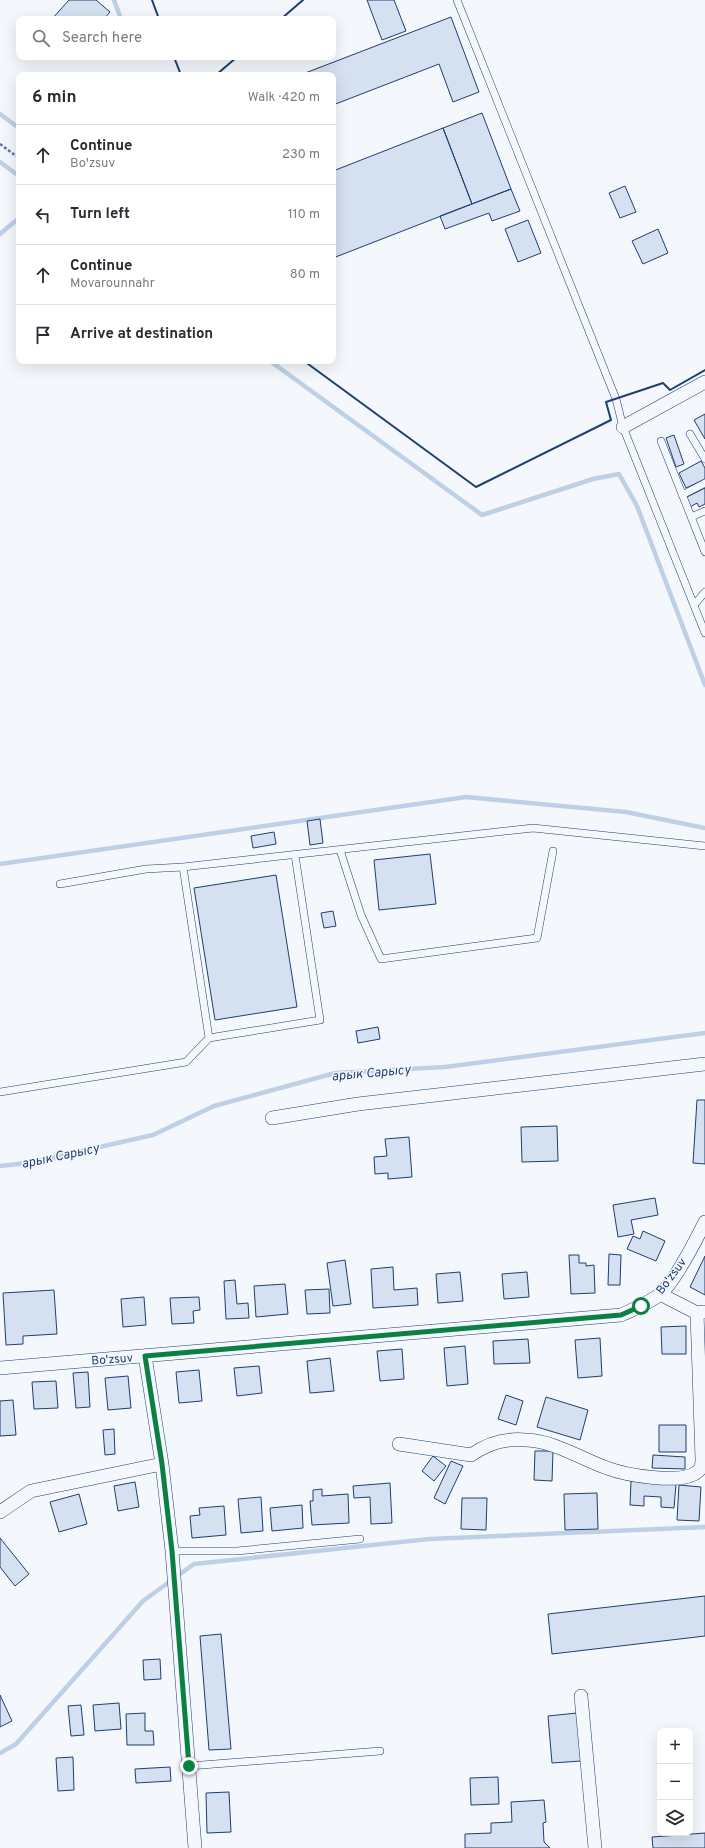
<!DOCTYPE html>
<meta charset="utf-8">
<style>
body{margin:0;font-family:Overpass,sans-serif;background:#f2f2f3;color:#2b2b33}
.controls{position:absolute;right:12px;bottom:12px;display:grid;overflow:hidden;border-radius:8px;box-shadow:0 4px 16px #0002}
.controls button{width:36px;height:36px;display:grid;place-items:center;padding:0;border:0;border-bottom:1px solid #e1e1e2;background:#fff;color:#2b2b33;font:20px sans-serif}
.stop{position:absolute;width:12px;height:12px;margin:-9px;border:3px solid #0b8043;border-radius:50%;background:#fff}
.stop.end{background:#0b8043;border-color:#fff;box-shadow:0 1px 4px #0008}
.list{margin:0;padding:0;list-style:none}
h2{display:flex;justify-content:space-between;align-items:center;height:52px;margin:0;padding:0 16px;font-size:17px}
h2 small{font-size:13px;font-weight:400;color:#7c7c81}
.list li{display:grid;grid-template-columns:26px 1fr auto;gap:12px;align-items:center;box-sizing:border-box;height:60px;padding:0 16px;border-top:1px solid #e1e1e2}
.list b{display:block;font-size:15px;white-space:nowrap}
.list p{margin:0;font-size:13px;white-space:nowrap;color:#7c7c81}
.list em{font-size:13px;font-style:normal;color:#7c7c81}
.icon{flex:none;width:22px;height:22px;fill:none;stroke:currentColor;stroke-width:2;stroke-linecap:round;stroke-linejoin:round}
.map{position:relative;flex:none;width:705px;height:1848px;overflow:hidden}
.search{position:absolute;background:#fff;box-shadow:0 4px 16px #0002;left:16px;top:16px;width:320px;height:44px;display:flex;align-items:center;gap:10px;box-sizing:border-box;padding:0 14px;border-radius:8px;color:#7c7c81;font-size:15px}
.panel{position:absolute;background:#fff;box-shadow:0 4px 16px #0002;left:16px;top:72px;width:320px;height:292px;border-radius:8px}
.map>svg:first-child{display:block}
.lines{fill:none;stroke-linecap:round;stroke-linejoin:round}
.stream{stroke:#bed0e5;stroke-width:4.5}
.building{fill:#d5e0f0;stroke:#1d3f73}
.lane-casing{stroke:#1d3f73;stroke-width:8}
.street-casing{stroke:#1d3f73;stroke-width:14}
.path{stroke:#5e769c;stroke-width:2.5;stroke-dasharray:3 2;stroke-linecap:butt}
.lane{stroke:#f4f7fb;stroke-width:7}
.street{stroke:#f4f7fb;stroke-width:13}
.wall{stroke:#1d3f73;stroke-width:2}
.route{stroke:#0b8043;stroke-width:5}
.labels{text-anchor:middle;stroke-width:3;stroke-linejoin:round;paint-order:stroke}
.street-label{font-size:12px;fill:#1d3f73;stroke:#f4f7fb}
.water-label{font-size:13px;font-style:italic;fill:#1d3f73;stroke:#f4f7fb}
</style>
<div class="map">
<svg width="705" height="1848" viewBox="0 0 705 1848">
<rect width="100%" height="100%" fill="#f4f7fb"/>
<g class="lines">
<path class="stream" d="M114 0 121 19
M0 114 19 128
M0 162 19 176
M0 234 19 218
M270 361 482 515 593 479 619 474 637 506 705 685
M0 864 466 797 626 812 705 828
M0 1166 28 1163 153 1135 214 1106 335 1073 445 1067 705 1033
M0 1753 16 1744 143 1601 194 1564 429 1539 705 1527"/>
</g>
<path class="building" d="M69 0H96L110 12 104 19H52Z
M367 0H394L406 31 382 40Z
M451 17 479 92 453 102 439 64 333 105V75H300Z
M482 113 511 189 472 204 443 128Z
M443 128 472 204 333 258V171Z
M625 186 636 212 620 218 609 193Z
M511 189 520 211 492 221 489 213 445 229 440 216Z
M528 220 541 253 518 262 505 229Z
M658 229 668 253 643 264 632 241Z
M705 414V439L694 420Z
M674 435 684 464 676 467 666 438Z
M701 461 705 468V479L686 488 679 473Z
M705 488V504L699 507 697 503 690 507 685 498Z
M320 819 323 843 310 845 307 821Z
M274 832 276 844 253 848 251 836Z
M430 854 436 904 379 910 374 860Z
M276 875 297 1007 215 1020 194 888Z
M333 911 336 926 324 928 321 913Z
M378 1027 380 1039 358 1043 356 1031Z
M697 1100H705V1164L693 1163Z
M557 1126 558 1161 522 1162 521 1127Z
M409 1137 412 1177 388 1179V1173L375 1174 374 1157 387 1156 385 1139Z
M655 1198 658 1215 631 1220 634 1234 618 1237 613 1205Z
M643 1231 665 1241 656 1261 627 1249 633 1236 640 1239Z
M609 1254 621 1255 620 1285H608Z
M569 1255H579V1263H586V1266L594 1265 595 1293 571 1294Z
M705 1256V1295L690 1287Z
M345 1260 351 1304 333 1306 327 1263Z
M393 1267 394 1290 417 1288 418 1305 373 1308 371 1269Z
M460 1272 463 1301 438 1303 436 1274Z
M527 1272 529 1297 504 1299 502 1274Z
M235 1280 237 1304 248 1303 249 1318 226 1319 224 1281Z
M285 1284 288 1314 256 1317 254 1286Z
M329 1289 330 1313 307 1314 305 1290Z
M54 1290 57 1334 23 1336V1344L6 1345 3 1293Z
M144 1297 146 1325 123 1327 121 1299Z
M199 1297 200 1310 193 1311 194 1323 172 1324 170 1298Z
M686 1326V1354H662L661 1327Z
M600 1338 602 1376 578 1378 575 1340Z
M528 1339 530 1363 494 1364 493 1341Z
M465 1346 468 1384 447 1386 444 1348Z
M402 1349 404 1379 380 1381 377 1351Z
M330 1358 334 1391 310 1393 307 1361Z
M259 1366 262 1393 237 1396 234 1368Z
M199 1370 202 1401 179 1403 176 1372Z
M88 1372 90 1407 76 1408 73 1373Z
M128 1376 131 1408 108 1410 105 1378Z
M56 1381 58 1408 34 1409 32 1382Z
M506 1395 523 1401 516 1425 498 1419Z
M546 1397 588 1410 580 1440 537 1427Z
M13 1400 16 1435 0 1436V1401Z
M659 1425H686V1452H659Z
M114 1429 115 1454 105 1455 103 1430Z
M535 1451H553L552 1481 534 1480Z
M653 1455 685 1457V1469L652 1468Z
M433 1456 446 1466 434 1481 422 1471Z
M451 1461 463 1466 445 1504 434 1498Z
M631 1481 676 1484 674 1508 661 1507V1497L644 1496V1506L630 1505Z
M135 1482 139 1507 118 1511 114 1486Z
M390 1483 392 1523 371 1524 370 1497 354 1498 353 1486Z
M679 1485 701 1487 699 1521 677 1520Z
M322 1489V1496L348 1494 349 1523 312 1525 310 1501H313V1490Z
M597 1493 598 1529 565 1530 564 1494Z
M79 1494 87 1524 59 1532 50 1502Z
M261 1497 263 1531 241 1533 238 1499Z
M462 1498H487L486 1530 461 1529Z
M302 1505 303 1528 272 1531 270 1508Z
M224 1506 226 1535 192 1538 190 1516 200 1515 199 1508Z
M0 1538 29 1574 15 1586 0 1567Z
M705 1596V1636L552 1654 548 1614Z
M221 1634 231 1749 209 1750 200 1636Z
M160 1659 161 1679 144 1680 143 1660Z
M0 1695 12 1721 0 1727Z
M119 1703 121 1729 95 1731 93 1705Z
M81 1705 84 1735 71 1736 68 1706Z
M145 1713V1731H153L154 1745H127L126 1714Z
M577 1713 581 1761 552 1763 548 1716Z
M73 1757 74 1790 58 1791 56 1758Z
M170 1767 171 1781 136 1783 135 1769Z
M498 1777 499 1804 471 1805 470 1778Z
M229 1792 231 1832 207 1833 206 1793Z
M544 1800 546 1822 543 1823 544 1842 550 1848H465V1834L491 1833V1823L512 1822 511 1802Z
M705 1833V1848H653L652 1837Z"/>
<g class="lines">
<defs>
<path id="lane" d="M457 0 616 399 623 427 705 633
M690 434 705 459
M661 441 705 552
M682 495 705 483
M691 517 705 511
M694 605 705 592
M340 850 361 915 381 959 537 938 553 851
M183 867 209 1038 320 1020 295 855
M60 884 146 869 183 867 533 828 705 846
M0 1092 186 1062 209 1038
M172 1551H237L360 1539
M189 1766 380 1751"/>
<path id="street" d="M623 427 705 382
M272 1118 358 1104 705 1064
M660 1294 697 1313 704 1312
M145 1356 162 1464 172 1551 195 1848
M0 1368 621 1315C634 1309 647 1304 659 1295 674 1284 696 1240 705 1222
M399 1444 471 1455C488 1443 506 1438 526 1440 555 1441 581 1459 607 1468 625 1475 682 1485 697 1472 702 1469 702 1464 702 1459L697 1313
M0 1512 31 1491 162 1464
M581 1696 595 1848"/>
</defs>
<use href="#lane" class="lane-casing"/>
<use href="#street" class="street-casing"/>
<path class="path" d="M0 144 19 158"/>
<use href="#lane" class="lane"/>
<use href="#street" class="street"/>
<path class="wall" d="M152 0 159 19
M281 19 303 0
M174 57 181 75
M216 75 237 57
M304 361 476 487 611 420 606 402 663 383 670 390 705 370"/>
</g>
<g class="lines">
<path class="route" d="M189 1766 172 1551 162 1464 145 1356 621 1315 641 1306"/>
</g>
<g class="labels">
<g class="street-label">
<text transform="translate(671 1276) rotate(-53)" y="4">Bo'zsuv</text>
<text transform="translate(112 1359) rotate(-4)" y="4">Bo'zsuv</text>
</g>
<g class="water-label">
<text transform="translate(371 1072) rotate(-5)" y="5">арык Сарысу</text>
<text transform="translate(60 1155) rotate(-12)" y="5">арык Сарысу</text>
</g>
</g>
</svg>
<div class="controls">
<button>+</button>
<button>−</button>
<button><svg class="icon" aria-label="layers" viewBox="0 0 24 24"><path d="M12 4l9 5-9 5-9-5zM3 14l9 5 9-5"/></svg></button>
</div>
<div class="stop" style="left:641px;top:1306px"></div>
<div class="stop end" style="left:189px;top:1766px"></div>
<div class="search"><svg class="icon" aria-label="search" viewBox="0 0 24 24"><circle cx="10" cy="10" r="6"/><path d="M15 15l6 6"/></svg>Search here</div>
<section class="panel">
<h2>6 min<small>Walk · 420 m</small></h2>
<ul class="list">
<li><svg class="icon" aria-label="ahead" viewBox="0 0 24 24"><path d="M12 20V5M6 11l6-6 6 6"/></svg><div><b>Continue</b><p>Bo'zsuv</p></div><em>230 m</em></li>
<li><svg class="icon" aria-label="left" viewBox="0 0 24 24"><path d="M17 20v-9H6M10 6l-5 5 5 5"/></svg><div><b>Turn left</b></div><em>110 m</em></li>
<li><svg class="icon" aria-label="ahead" viewBox="0 0 24 24"><path d="M12 20V5M6 11l6-6 6 6"/></svg><div><b>Continue</b><p>Movarounnahr</p></div><em>80 m</em></li>
<li><svg class="icon" aria-label="arrive" viewBox="0 0 24 24"><path d="M6 21V4h12l-3 4 3 4H6"/></svg><div><b>Arrive at destination</b></div></li>
</ul>
</section>
</div>
